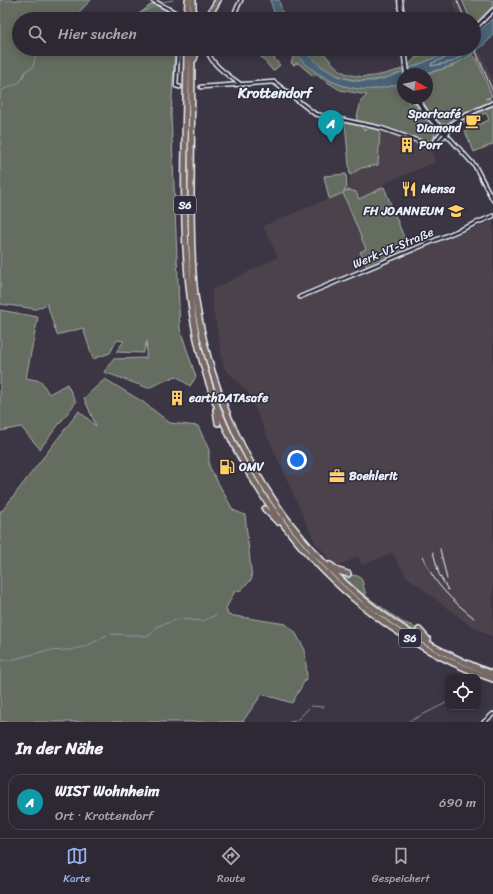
<!DOCTYPE html>
<html lang="de">
<meta charset="utf-8">
<style>
body{margin:0;font-family:Sriracha,sans-serif;background:#39343f;color:#f1f3f6}
.controls{position:absolute;right:12px;bottom:12px;display:grid;overflow:hidden;border-radius:8px;box-shadow:0 2px 10px #0003}
.controls button{width:36px;height:36px;display:grid;place-items:center;padding:0;border:0;border-bottom:1px solid #48444e;background:#2d2833;color:#f1f3f6;font:20px sans-serif}
.compass{position:absolute;left:397px;top:68px;width:36px;height:36px;border-radius:50%;background:#2d2833;box-shadow:0 2px 10px #0003;rotate:99deg}
.you{position:absolute;left:297px;top:460px;width:14px;height:14px;margin:-10px;border:3px solid #fff;border-radius:50%;background:#1a73e8;box-shadow:0 0 0 6px #1a73e833}
.badge{display:grid;place-items:center;width:26px;height:26px;border-radius:50%;background:#95b2f1;color:#fff;font-size:13px;font-weight:700}
.pin{position:absolute;translate:-50% -33px;filter:drop-shadow(0 1px 2px #0008)}
.pin::after{content:'';position:absolute;top:21px;width:14px;height:12px;background:inherit;clip-path:polygon(0 0,100% 0,50% 100%)}
.list{margin:0;padding:0;list-style:none}
h2{display:flex;justify-content:space-between;align-items:center;height:52px;margin:0;padding:0 16px;font-size:17px}
h2 small{font-size:13px;font-weight:400;color:#a7a6ac}
.list li{display:grid;grid-template-columns:26px 1fr auto;gap:12px;align-items:center;box-sizing:border-box;height:56px;margin:0 8px 8px;padding:0 8px;border:1px solid #48444e;border-radius:12px}
.list b{display:block;font-size:15px;white-space:nowrap}
.list p{margin:0;font-size:13px;white-space:nowrap;color:#a7a6ac}
.list em{font-size:13px;font-style:normal;color:#a7a6ac}
.icon{flex:none;width:22px;height:22px;fill:none;stroke:currentColor;stroke-width:2;stroke-linecap:round;stroke-linejoin:round}
.map{position:relative;flex:none;width:493px;height:722px;overflow:hidden}
.search{position:absolute;background:#2d2833;box-shadow:0 2px 10px #0003;left:12px;right:12px;top:12px;height:44px;display:flex;align-items:center;gap:10px;box-sizing:border-box;padding:0 14px;border-radius:22px;color:#a7a6ac;font-size:15px}
.sheet{height:116px;background:#2d2833}
nav{display:flex;justify-content:space-around;align-items:center;box-sizing:border-box;height:56px;border-top:1px solid #48444e;background:#2d2833;font-size:11px;color:#a7a6ac}
nav a{display:grid;justify-items:center;gap:2px}
nav .on{color:#95b2f1}
.map>svg:first-child{display:block}
.built{fill:#4c434c}
.green{fill:#656d60;stroke:#a6afac}
.water{fill:#4a6274;stroke:#899ba9}
.lines{fill:none;stroke-linecap:round;stroke-linejoin:round}
.shore{stroke:#a9b8c3;stroke-width:1}
.stream{stroke:#899ba9;stroke-width:1}
.minor-tunnel{stroke:#56515f;stroke-width:2.5;stroke-dasharray:2.5 1;stroke-linecap:butt}
.minor-casing{stroke:#e8f1f8;stroke-width:5.5}
.secondary-casing{stroke:#e8f1f8;stroke-width:7}
.motorway-casing{stroke:#e8f1f8;stroke-width:8}
.minor{stroke:#2f2a3d;stroke-width:2.5}
.secondary{stroke:#2f2a3d;stroke-width:4}
.motorway{stroke:#776864;stroke-width:5}
.rail{stroke:#e8f1f8;stroke-width:1}
.labels{text-anchor:middle;stroke-width:3;stroke-linejoin:round;paint-order:stroke}
.shield{fill:#2f2a3d;stroke:#b0b5c0;stroke-width:1}
.shield-label{font-size:11px;font-weight:bold;fill:#e8f1f8}
.poi-label{font-size:12px;font-weight:bold;fill:#e8f1f8;stroke:#2f2a3d;text-anchor:start}
.street-label{font-size:12px;fill:#e8f1f8;stroke:#2f2a3d}
.quarter-label{font-size:14px;font-weight:bold;fill:#e8f1f8;stroke:#2f2a3d}
</style>
<div class="map">
<svg width="493" height="722" viewBox="0 0 493 722">
<rect width="100%" height="100%" fill="#3c3544"/>
<filter id="ink" filterUnits="userSpaceOnUse"><feTurbulence type="fractalNoise" baseFrequency=".025" numOctaves="2"/><feDisplacementMap in="SourceGraphic" scale="8" xChannelSelector="R" yChannelSelector="G"/><feConvolveMatrix kernelMatrix="1 2 1 2 8 2 1 2 1" color-interpolation-filters="sRGB"/></filter>
<g filter="url(#ink)">
<path class="built" d="M452 0H459L467 19H460Z
M474 38 493 80V94L473 49Z
M380 130 412 140 431 151 435 162 383 184 411 253 493 221V637L468 624 407 577 392 553 362 565 358 557 340 565 334 564 315 542 247 391 224 368 213 309 212 290 278 257 263 226 349 190 350 175 361 168 378 165Z"/>
<path class="green" d="M0 0H91L72 19H19V49H175L171 114 180 329 196 377 190 386 176 376 148 388 104 372 113 359 146 358 147 341 143 353 116 352 124 341 117 340 110 353 93 359 83 328 57 335 47 304 36 309 0 304Z
M462 0H493V6L474 26V19H470Z
M152 4 165 9 171 19H132Z
M282 49H292C311 73 343 93 375 89 385 88 394 84 403 84V98H407L409 104H412V99L422 116 435 131 434 138 430 141H426L379 126 356 121 361 101 367 95 340 90 316 75 313 76 298 63 293 65 291 63 293 58 290 52Z
M302 49H320C327 56 334 67 343 72 363 81 382 75 402 69V72C363 89 331 81 302 49Z
M442 49H455L408 69V66L415 58Z
M268 51 280 65 273 71 261 57Z
M472 54 477 59 492 96 485 99 490 98 491 103 460 117 456 113 452 115 455 119C436 134 429 112 421 98H427V74H425L453 66Z
M493 106V144L474 152 465 131 489 120 486 113 460 124 472 115Z
M345 123 362 126 363 129 366 130V127L380 130 378 165 361 168 350 175Z
M346 174 347 188 343 192 349 190 356 192 359 199 384 187 409 250 367 267 360 252 366 249 343 193 329 199 324 176Z
M0 310 38 317 26 378 41 381 49 394 67 384 76 402 40 449 21 427 0 431Z
M105 379 143 402 170 423 198 426 209 450V466L233 510 245 515 252 579 241 590 235 591 226 608 228 615 286 624 295 632 305 650 307 677 292 703 262 694 243 721 245 722H0V511H2L79 411 96 426 84 398Z
M339 573 358 576 362 580 366 596 402 622 413 626 418 632C392 622 360 592 339 573Z"/>
<path class="water" d="M270 0H279L284 19H276Z
M493 18V36C467 63 440 74 403 74V83C389 86 374 91 360 89 333 86 308 70 292 49H302L322 67 340 77 355 81H375L395 75 455 49H474V36Z"/>
<g class="lines">
<path class="shore" d="M456 49 454 54 432 63 431 66 452 62 472 49"/>
<path class="stream" d="M129 19 162 2 173 0
M0 91 20 82 26 71 33 67 35 58 41 51 54 49
M111 634 149 636 158 626 179 619 203 621 216 615
M0 660H11L45 651 70 650 87 646 107 635
M478 687 481 686
M290 722 296 721 311 706 324 707
M408 722 448 702"/>
<path class="minor-tunnel" d="M180 87H201"/>
<defs>
<path id="minor" d="M152 0 176 13 179 19
M227 19 234 14 241 0
M474 29 493 10
M178 49 176 86 180 87
M207 49C211 65 228 75 240 84
M404 53 431 49
M201 87 274 82 315 114 381 128 430 145 438 142 459 121
M446 134 475 166 493 200
M434 144C441 124 475 111 493 103
M300 297 493 216
M484 722 493 714"/>
<path id="secondary" d="M400 0 402 19
M404 49 407 74
M416 98 428 116 446 134"/>
<path id="motorway" d="M187 19 188 0
M193 19V0
M207 19 218 0
M187 49C186 143 178 247 197 339 230 492 345 627 493 679
M192 49C192 97 191 145 191 193 191 227 191 261 195 295 220 467 329 612 493 674
M194 59 197 49
M216 410 218 423
M265 509 278 522
M330 565 338 571 348 574
M419 630 428 640"/>
</defs>
<use href="#minor" class="minor-casing"/>
<use href="#secondary" class="secondary-casing"/>
<use href="#motorway" class="motorway-casing"/>
<use href="#minor" class="minor"/>
<use href="#secondary" class="secondary"/>
<use href="#motorway" class="motorway"/>
<path class="rail" d="M457 0 465 19
M474 47 493 92
M440 549 447 579
M433 552 439 574 448 590
M423 556C433 584 452 600 474 618"/>
</g>
</g>
<defs>
<symbol id="cafe-bare" viewBox="-9 -9 18 18"><path d="M-5.5-4.5H6V0H3Q3 3.5 0 3.5H-2.5Q-5.5 3.5-5.5 0ZM3-3.2v2h1.7v-2ZM-6 4.5H4V6H-6Z" fill="#ffd166" stroke="#2f2a3d" stroke-width="2.5" paint-order="stroke"/></symbol>
<symbol id="building-bare" viewBox="-9 -9 18 18"><path d="M-4-6H4V6H1V3H-1V6H-4ZM-2.5-4.3h1.7v1.8h-1.7ZM.8-4.3h1.7v1.8H.8ZM-2.5-1h1.7V.8h-1.7ZM.8-1h1.7V.8H.8Z" fill="#ffd166" stroke="#2f2a3d" stroke-width="2.5" paint-order="stroke"/></symbol>
<symbol id="restaurant-bare" viewBox="-9 -9 18 18"><path d="M-5-6h1v4h1v-4h1v4h1v-4h1v5L-1.5 .5V6h-2V.5L-5-1ZM5-6V6H3V1.5H1.5Q1.5-4 5-6Z" fill="#ffd166" stroke="#2f2a3d" stroke-width="2.5" paint-order="stroke"/></symbol>
<symbol id="university-bare" viewBox="-9 -9 18 18"><path d="M0-5L7-2L0 1L-7-2ZM-4 1L0 2.5L4 1V4Q0 6-4 4Z" fill="#ffd166" stroke="#2f2a3d" stroke-width="2.5" paint-order="stroke"/></symbol>
<symbol id="fuel-bare" viewBox="-9 -9 18 18"><path d="M-5.5-6h7V0h2V4h1.3V-2.5L3-4.5l.8-.8L6-3V5H2.5V1h-1V6h-7ZM-4.2-4.7v3.2H.2V-4.7Z" fill="#ffd166" stroke="#2f2a3d" stroke-width="2.5" paint-order="stroke"/></symbol>
<symbol id="office-bare" viewBox="-9 -9 18 18"><path d="M-6-3h4V-5.5h4V-3h4V5H-6ZM-1-4.5V-3h2v-1.5ZM-6 0V1H6V0Z" fill="#ffd166" stroke="#2f2a3d" stroke-width="2.5" paint-order="stroke"/></symbol>
</defs>
<g fill-rule="evenodd">
<use href="#cafe-bare" x="462" y="110" width="22" height="22"/>
<use href="#building-bare" x="396" y="134" width="22" height="22"/>
<use href="#restaurant-bare" x="398" y="178" width="22" height="22"/>
<use href="#university-bare" x="445" y="200" width="22" height="22"/>
<use href="#building-bare" x="166" y="387" width="22" height="22"/>
<use href="#fuel-bare" x="216" y="456" width="22" height="22"/>
<use href="#office-bare" x="326" y="465" width="22" height="22"/>
</g>
<g class="labels">
<g class="shield">
<rect x="174" y="196" width="22" height="18" rx="3"/>
<rect x="399" y="629" width="22" height="18" rx="3"/>
</g>
<g class="shield-label">
<text x="185" y="209">S6</text>
<text x="410" y="642">S6</text>
</g>
<g class="poi-label">
<text x="461" y="118" text-anchor="end">Sportcafé<tspan x="461" dy="14">Diamond</tspan></text>
<text x="419" y="149">Porr</text>
<text x="421" y="193">Mensa</text>
<text x="444" y="215" text-anchor="end">FH JOANNEUM</text>
<text x="189" y="402">earthDATAsafe</text>
<text x="239" y="471">OMV</text>
<text x="349" y="480">Boehlerit</text>
</g>
<g class="street-label">
<text transform="translate(393 248) rotate(-23)" y="4">Werk-VI-Straße</text>
</g>
<g class="quarter-label">
<text x="275" y="98">Krottendorf</text>
</g>
</g>
</svg>
<div class="controls">
<button><svg class="icon" aria-label="locate" viewBox="0 0 24 24"><circle cx="12" cy="12" r="6"/><path d="M12 2v4M12 18v4M2 12h4M18 12h4"/></svg></button>
</div>
<svg class="compass" viewBox="-18 -18 36 36"><path d="M0-13l5 13h-10z" fill="#e53935"/><path d="M0 13l5-13h-10z" fill="#a7a6ac"/></svg>
<div class="you"></div>
<div class="pin badge" style="left:331px;top:143px;background:#0f9aa8">A</div>
<div class="search"><svg class="icon" aria-label="search" viewBox="0 0 24 24"><circle cx="10" cy="10" r="6"/><path d="M15 15l6 6"/></svg>Hier suchen</div>
</div>
<section class="sheet">
<h2>In der Nähe<small></small></h2>
<ul class="list">
<li><span class="badge" style="background:#0f9aa8">A</span><div><b>WIST Wohnheim</b><p>Ort · Krottendorf</p></div><em>690 m</em></li>
</ul>
</section>
<nav>
<a class="on"><svg class="icon" aria-label="map" viewBox="0 0 24 24"><path d="M3 6l6-2 6 2 6-2v14l-6 2-6-2-6 2zM9 4v14M15 6v14"/></svg>Karte</a>
<a><svg class="icon" aria-label="directions" viewBox="0 0 24 24"><path d="M12 3l9 9-9 9-9-9zM9 14v-3h6M13 9l2 2-2 2"/></svg>Route</a>
<a><svg class="icon" aria-label="saved" viewBox="0 0 24 24"><path d="M7 4h10v16l-5-4-5 4z"/></svg>Gespeichert</a>
</nav>
